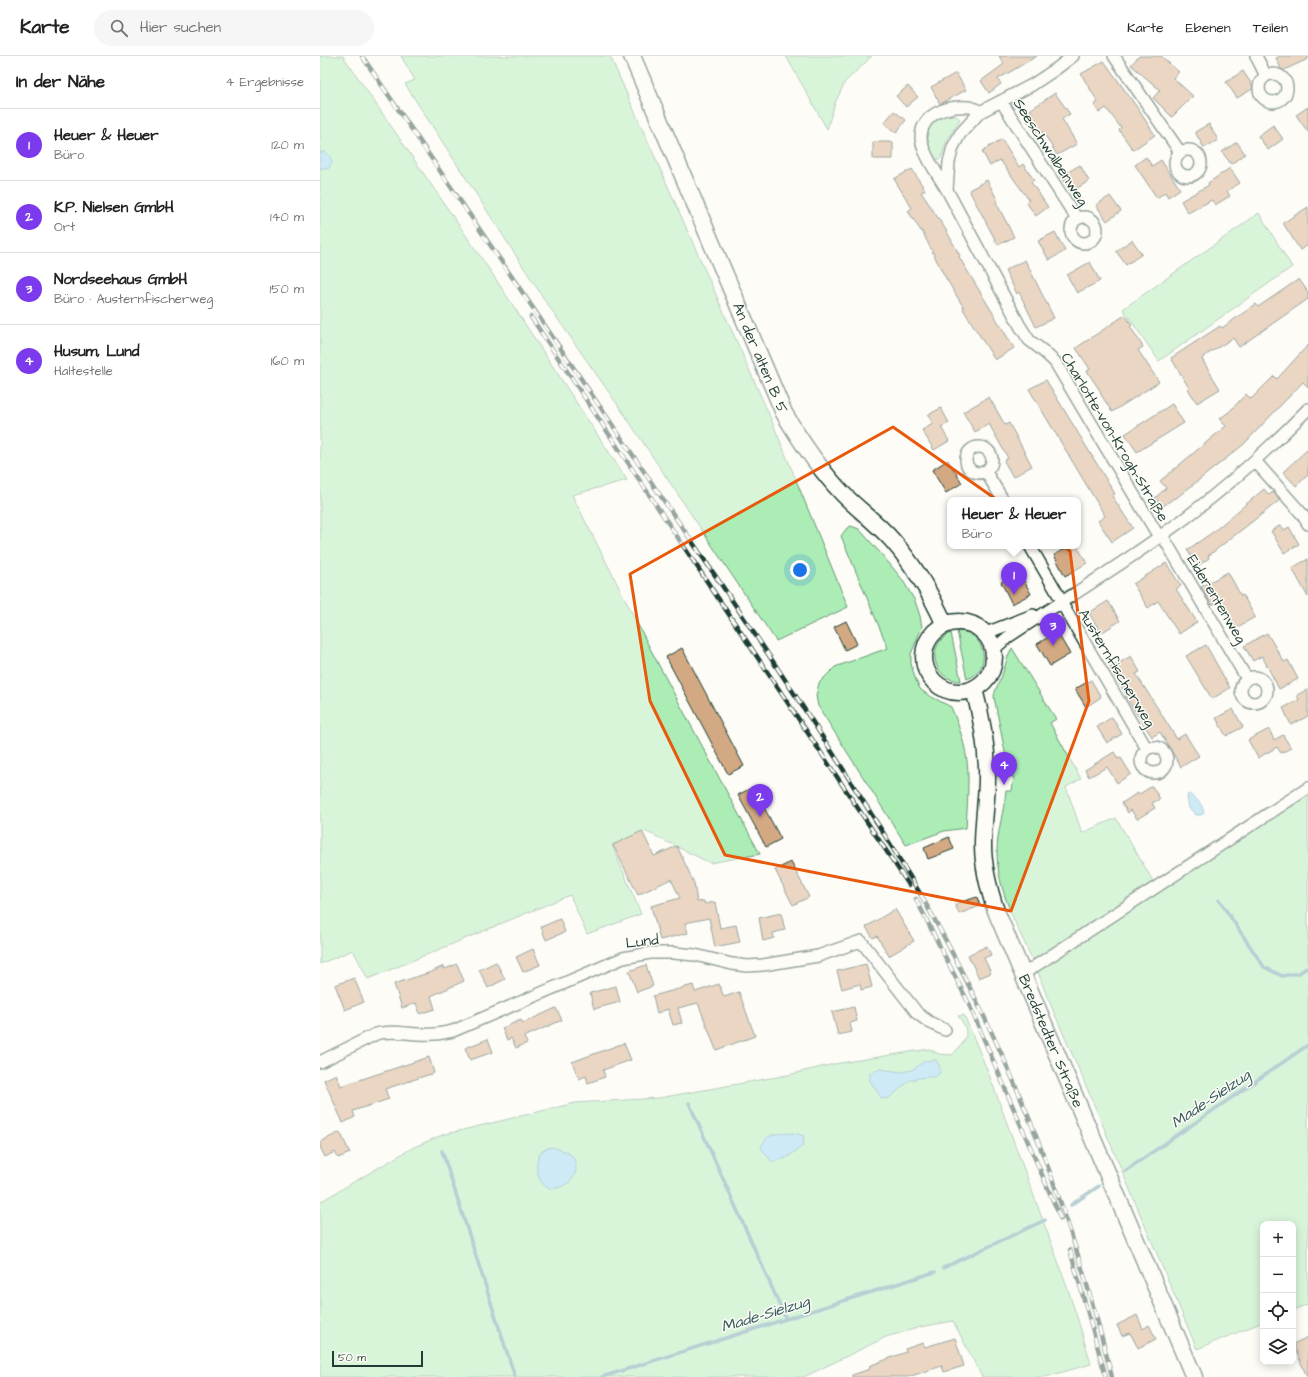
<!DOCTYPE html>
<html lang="de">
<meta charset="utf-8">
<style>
body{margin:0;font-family:"Architects Daughter",sans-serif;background:#f6f6f6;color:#222}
.controls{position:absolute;right:12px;bottom:12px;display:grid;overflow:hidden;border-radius:8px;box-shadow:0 2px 10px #0003}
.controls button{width:36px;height:36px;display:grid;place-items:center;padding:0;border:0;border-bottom:1px solid #e0e0e0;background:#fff;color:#222;font:20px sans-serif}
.scale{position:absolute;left:12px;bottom:10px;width:91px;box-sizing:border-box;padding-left:4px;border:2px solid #1f3d34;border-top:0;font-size:11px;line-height:14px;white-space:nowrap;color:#1f3d34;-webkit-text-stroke:3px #fdfcf7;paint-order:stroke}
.you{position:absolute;left:480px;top:514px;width:14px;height:14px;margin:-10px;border:3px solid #fff;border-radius:50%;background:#1a73e8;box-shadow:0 0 0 6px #1a73e833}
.badge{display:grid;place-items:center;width:26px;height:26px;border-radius:50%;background:#7c3aed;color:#fff;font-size:13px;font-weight:700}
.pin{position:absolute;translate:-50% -33px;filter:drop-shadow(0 1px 2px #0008)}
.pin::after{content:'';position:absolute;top:21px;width:14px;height:12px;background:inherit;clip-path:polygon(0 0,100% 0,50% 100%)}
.popup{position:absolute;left:627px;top:441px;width:134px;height:52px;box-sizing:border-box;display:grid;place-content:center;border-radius:8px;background:#fff;filter:drop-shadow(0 1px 3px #0005);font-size:13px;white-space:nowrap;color:#767676}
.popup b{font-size:15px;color:#222}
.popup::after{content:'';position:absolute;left:50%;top:100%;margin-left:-8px;border:8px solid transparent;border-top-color:#fff}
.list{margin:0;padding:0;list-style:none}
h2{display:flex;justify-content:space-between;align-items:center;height:52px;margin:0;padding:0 16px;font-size:17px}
h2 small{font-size:13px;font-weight:400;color:#767676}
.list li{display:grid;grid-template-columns:26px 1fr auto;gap:12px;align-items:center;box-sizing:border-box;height:72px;padding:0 16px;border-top:1px solid #e0e0e0}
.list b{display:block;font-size:15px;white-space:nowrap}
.list p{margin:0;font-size:13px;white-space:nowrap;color:#767676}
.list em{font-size:13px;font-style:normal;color:#767676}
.icon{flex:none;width:22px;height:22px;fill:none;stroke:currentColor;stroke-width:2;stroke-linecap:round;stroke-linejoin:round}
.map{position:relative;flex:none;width:988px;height:1321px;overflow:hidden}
header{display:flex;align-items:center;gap:24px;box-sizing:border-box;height:56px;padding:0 20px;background:#fff;border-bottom:1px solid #e0e0e0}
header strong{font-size:19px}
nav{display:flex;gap:22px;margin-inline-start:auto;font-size:14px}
.search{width:280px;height:36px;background:#f6f6f6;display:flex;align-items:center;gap:10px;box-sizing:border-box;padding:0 14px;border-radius:22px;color:#767676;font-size:15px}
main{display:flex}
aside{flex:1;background:#fff}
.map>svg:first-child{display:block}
.green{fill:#acedb6;stroke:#669575}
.water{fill:#94d6f6;stroke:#6599a8}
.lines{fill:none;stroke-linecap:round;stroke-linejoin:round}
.stream{stroke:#6599a8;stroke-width:3.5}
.building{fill:#d2a983;stroke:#1f3d34}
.minor-casing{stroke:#1f3d34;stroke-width:14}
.secondary-casing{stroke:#1f3d34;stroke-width:19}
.minor{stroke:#fdfcf7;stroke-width:11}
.secondary{stroke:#fdfcf7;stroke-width:16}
.rail-casing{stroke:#1f3d34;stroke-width:4.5}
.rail{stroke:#fdfcf7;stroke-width:3;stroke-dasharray:9;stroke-linecap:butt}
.marked{fill:none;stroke:#e8590c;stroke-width:3;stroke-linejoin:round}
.labels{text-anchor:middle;stroke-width:3;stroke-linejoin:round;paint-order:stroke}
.street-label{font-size:15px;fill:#1f3d34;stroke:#fdfcf7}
.water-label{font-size:16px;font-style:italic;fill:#365c5b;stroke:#fdfcf7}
</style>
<header>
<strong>Karte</strong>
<div class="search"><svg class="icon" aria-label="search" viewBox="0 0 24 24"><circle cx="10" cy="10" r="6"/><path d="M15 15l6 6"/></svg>Hier suchen</div>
<nav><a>Karte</a><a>Ebenen</a><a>Teilen</a></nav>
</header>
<main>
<aside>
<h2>In der Nähe<small>4 Ergebnisse</small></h2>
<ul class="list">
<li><span class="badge">1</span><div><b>Heuer &amp; Heuer</b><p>Büro</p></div><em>120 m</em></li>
<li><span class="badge">2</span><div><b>K.P. Nielsen GmbH</b><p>Ort</p></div><em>140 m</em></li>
<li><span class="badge">3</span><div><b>Nordseehaus GmbH</b><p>Büro · Austernfischerweg</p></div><em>150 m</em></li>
<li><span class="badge">4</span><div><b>Husum, Lund</b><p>Haltestelle</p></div><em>160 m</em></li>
</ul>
</aside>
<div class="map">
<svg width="988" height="1321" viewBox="0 0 988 1321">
<rect width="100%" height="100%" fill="#fdfcf7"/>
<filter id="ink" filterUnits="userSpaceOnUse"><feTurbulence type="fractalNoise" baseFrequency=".025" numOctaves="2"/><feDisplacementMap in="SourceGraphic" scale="8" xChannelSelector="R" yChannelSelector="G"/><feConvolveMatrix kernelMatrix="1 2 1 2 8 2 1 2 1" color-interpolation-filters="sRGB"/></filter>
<g filter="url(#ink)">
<path class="green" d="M0 0H23L171 216 307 424 252 439 335 602 440 798 390 807 325 775 292 789 321 858 267 878 250 839 48 923 33 894 0 908Z
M81 0H290L451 363 528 551 456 585 302 355 228 249 85 28 95 24Z
M466 0H552L525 26 515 47 507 73Z
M635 59 640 63 627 84 621 102 616 104C607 93 603 69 619 61 623 59 630 60 635 59Z
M939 157 972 211 839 305 803 253Z
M531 470 539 473 563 500 582 523 595 545 600 560 602 571 591 598V608L595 622 600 633 608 639 631 651C641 674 649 700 648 725 648 741 647 756 646 772L624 775 586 789 498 650 496 640 499 627 515 611 568 592 521 480 527 472Z
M637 575C665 574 674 614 647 623Z
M631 577 641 625C612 625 605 588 631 577Z
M692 592 736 663 730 667 761 723 746 731 762 777 796 762 833 825 832 829 720 901 712 903C697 870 677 834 677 796 677 776 684 755 686 735H692L694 721 687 720V706L674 641C675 631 681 625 683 616 686 608 687 600 692 592Z
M988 737V1248L973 1254V1168H943V1266L877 1293 773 1046 726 938 717 913Z
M644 959 668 1016 742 1216 758 1264 771 1308 725 1321H662L633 1265 600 1271 566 1281 484 1321H0V1146L92 1092 122 1079 255 1047 339 1042 468 1019 514 1008 609 993 619 998 632 999C646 985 652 977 638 960Z"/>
<path class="water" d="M5 96 9 99 12 106 9 112 6 113 0 112V97Z
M868 738C877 742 882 747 884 757L881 759H876L869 752 867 741Z
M616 1004 619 1009 620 1017 615 1021H606L590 1024 569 1042 562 1043 550 1025V1017L560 1013 581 1016 592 1014 605 1005Z
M474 1077 484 1080 483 1090 466 1102 452 1106 441 1092C447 1075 459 1078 474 1077Z
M231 1091C238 1093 246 1094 251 1099 259 1107 257 1121 248 1127 232 1137 221 1134 217 1114 216 1110 217 1103 219 1099 221 1094 226 1093 231 1091Z"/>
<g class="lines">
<path class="stream" d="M899 844 944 911 962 920 979 917 988 911
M369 1047 466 1263
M122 1095 195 1321
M805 1115 988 989
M751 1149 779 1130
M623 1212 725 1164
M282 1321 615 1216"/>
</g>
<path class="building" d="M679 0H717L678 23 681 28 669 37 661 25 684 8Z
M819 0H841L859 16 853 22 873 40 852 61 833 42 840 34 811 9Z
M961 0H988V3L962 15 956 2Z
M784 5 816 50 835 79 813 94 799 74 801 72 786 52 779 57 774 49 778 46 761 18Z
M923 15 934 32 917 42 906 26Z
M636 17 646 34 620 48 611 31Z
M588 30 598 41 586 51 576 40Z
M735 37 750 58 742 63 757 88 737 99 723 76 717 79 707 64 714 60 710 54Z
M988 51V76L976 59Z
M574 55 586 64 576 77 564 67Z
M889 68 898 84 884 92 875 76Z
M953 69 963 83 948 94 938 80Z
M682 83 699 111 703 108 714 124 711 126 728 151 716 160 706 146 709 144 680 104 670 110 662 95Z
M553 86H573V103H553Z
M917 86 925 98 911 108 902 96Z
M826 101 832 110 841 104 860 133 848 141 845 136 837 142 815 109Z
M760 109 769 125 751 136 741 120Z
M910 112 920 127 907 135 910 140 895 149 892 144 868 157 861 145 889 129 888 127Z
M592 113 605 134 601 136 626 174 640 200 639 201 694 292 675 304 643 253 644 252 624 219 602 175H601L588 155 592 152 574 123Z
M667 124 678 145 676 146 694 181 678 189 649 134Z
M790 140 801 155 787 165 776 149Z
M988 151V189L980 194 963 167Z
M735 176 745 195 729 204 718 185Z
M812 184 822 198 806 209 796 195Z
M705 204 734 262 716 271 699 236 697 238 685 214Z
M770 206 780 225 757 237 747 219Z
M979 223 988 236V243L919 291 913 282 883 301V302L882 303 900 333 877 347 868 333 869 332 851 302 900 270 902 272 936 248 938 251Z
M805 259 812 269 810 270 823 291 818 294 839 326 792 356 780 337 781 336 767 315 770 313 756 292Z
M988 289V331L983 326 923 389 855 443 854 442 842 451 835 442 846 432 840 425 906 370 899 363 909 356 926 338 931 343 954 320 957 323Z
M726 324 795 438 792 440 813 472 792 486 778 465 785 460 709 333Z
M669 341 685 369 689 367 712 410 693 421 684 405 688 402 669 368 655 376 643 356Z
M852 348 864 367 817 396 805 378Z
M621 352 629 367 621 371 629 385 614 394 602 374 613 368 608 359Z
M988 393V419L976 430 963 416Z
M628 404 642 427 626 437 612 414Z
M944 433 949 439 953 436 960 444 888 500 889 502 878 510 867 494 893 476Z
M961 469 964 474 969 471 979 488 964 497 951 475Z
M750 490H757L767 507 745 520 734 499Z
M988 503V541L972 512Z
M846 507 861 530 856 533 877 566 859 578 838 545 828 552 813 528Z
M908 516 921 540 923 539 935 561 914 573 899 545 892 549 881 531Z
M700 517 711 538 692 548 681 526Z
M788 545 800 565 781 577 769 557Z
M526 565 537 588 525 594 514 571Z
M737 576 750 598 730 610 717 588Z
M947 577 964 606 968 604 978 623 959 633 942 600 933 605 924 590Z
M886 589 910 632 892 643 866 600Z
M362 592 424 710 408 718 346 601Z
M811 600 820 616 816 618 857 683 865 678 879 700 861 711 840 676 832 681 805 640H807L790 612Z
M771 624 781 641 766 651 755 633Z
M988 633V660L971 669 963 652 979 644 977 639Z
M913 653 923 671 906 680 896 662Z
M792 661 802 678 787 687 777 671Z
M949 673 954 684 963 679 971 692 961 697 957 691 938 702 928 684Z
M794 696 798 703 801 702 811 718 797 727 787 711 769 721 765 714Z
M832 730 840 743 832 747 835 752 817 763 811 754 808 757 802 747 817 737 818 739Z
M433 731 461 783 446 791 418 739Z
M322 775 334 800 357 790 374 827 377 846 384 845 385 848 395 846 400 872 416 869 420 886 395 891 389 862 365 867 368 877 340 884 331 850 360 842 351 823 318 839 293 789Z
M629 781 634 793 608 803 604 792Z
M471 806 489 841 473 849 455 814Z
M657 841 660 850 639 858 635 848Z
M575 853 594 885 569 900 557 880 553 882 546 871Z
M461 857 465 874 453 877 454 882 443 885 439 862Z
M240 863 245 876 226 884 221 871Z
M667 890 671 899 664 902 671 917 659 922 648 899Z
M213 893 220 909 203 916 196 901Z
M176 906 185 923 168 932 159 914Z
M137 908 144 925 111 940 115 953 100 958 96 947 82 952 74 928 111 916 124 910 125 913Z
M546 908 552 931 541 934 540 928 522 933 517 915Z
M326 909 333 930 317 936 309 915Z
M34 922 44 946 25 954 15 929Z
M399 928 404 941 419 936 435 980 396 994 378 947 358 952 362 967 353 969 348 953 337 957 333 940 373 929 375 936Z
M296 930 300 946 274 953 270 937Z
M534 951 537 965 530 967 532 976 518 979 512 956Z
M236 952 242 964 204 981 207 987 196 992 191 982 187 984 182 972 201 964 203 967Z
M168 983 173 996 150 1004 145 992Z
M304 987 311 1004 283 1014 285 1021 268 1027 266 1020 259 1023 252 1006Z
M109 1001 114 1017 65 1033 69 1043 33 1055 35 1061 23 1067 4 1024 16 1018 21 1030Z
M20 1076 30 1097 18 1102 15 1096 5 1101 0 1091V1086Z
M817 1259 823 1273 829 1269 836 1283 818 1292 810 1277 802 1280 797 1269Z
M988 1281V1321H987L973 1288Z
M635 1282 644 1310 624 1316 622 1310 588 1321H532V1319L550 1313 549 1310 586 1296 585 1293 603 1287 605 1291Z"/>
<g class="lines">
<defs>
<path id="minor" d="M753 0 736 13 712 29 660 56 640 78 633 91 629 106 627 134 700 270 709 284 722 294 735 306 839 481
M794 0 860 96
M936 0 946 20
M939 32a14 14 0 1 1 28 0a14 14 0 1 1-28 0Z
M681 45 757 163
M855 107a13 13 0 1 1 26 0a13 13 0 1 1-26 0Z
M627 134C620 122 601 95 601 82 601 57 629 49 649 51 653 51 657 54 660 56
M751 174a13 13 0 1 1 26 0a13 13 0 1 1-26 0Z
M646 404a13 13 0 1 1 26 0a13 13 0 1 1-26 0Z
M935 405 982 458 988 468
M666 416 683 444
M842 479 927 623
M710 490 742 545
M741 546 827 693
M666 577 713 559
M674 593 688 581C739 547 792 515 842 479 895 442 943 399 988 353
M921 634a13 13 0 1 1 26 0a13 13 0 1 1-26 0Z
M821 704a13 13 0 1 1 26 0a13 13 0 1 1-26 0Z
M703 918 988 732
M0 1006 56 978C76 973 94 980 114 978 120 978 127 976 133 975L303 902 330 897H353L375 899 412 908 427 910 443 909 498 900 541 885 598 958 609 966 625 974"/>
<g id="secondary">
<path id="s1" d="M312 0 464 357C481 386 500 414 523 438 539 454 557 467 572 484 594 509 611 538 625 569"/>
<circle cx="639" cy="601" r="35"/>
<path id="s2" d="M654 633C661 659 666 685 667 712 668 738 663 763 663 789 663 812 669 834 676 855L874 1321"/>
</g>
</defs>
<use href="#minor" class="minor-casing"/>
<use href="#secondary" class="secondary-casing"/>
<use href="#minor" class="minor"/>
<use href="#secondary" class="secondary"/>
<defs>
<path id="rail" d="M42 0C142 149 243 297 344 445 405 533 465 622 523 713 543 746 565 778 584 811 611 854 634 900 657 946 716 1065 760 1192 792 1321
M211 261 589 829
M596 843 648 946 741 1163
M750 1194 786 1321"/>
</defs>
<use href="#rail" class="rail-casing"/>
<use href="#rail" class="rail"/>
</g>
</g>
<path d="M0 0H988V1321H0ZM573 371 750 495 769 645 691 855 405 799 330 645 310 518Z" fill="#fdfcf7" fill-opacity=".55" fill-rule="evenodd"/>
<path class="marked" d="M573 371 750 495 769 645 691 855 405 799 330 645 310 518Z"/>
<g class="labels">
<g class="street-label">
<text transform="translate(731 96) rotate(57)" y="5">Seeschwalbenweg</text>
<text dy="5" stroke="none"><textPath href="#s1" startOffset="328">An der alten B 5</textPath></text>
<text transform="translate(795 381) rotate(59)" y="5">Charlotte-von-Krogh-Straße</text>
<text transform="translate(897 543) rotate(59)" y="5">Eiderentenweg</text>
<text transform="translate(797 612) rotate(59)" y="5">Austernfischerweg</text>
<text transform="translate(322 885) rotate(-7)" y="5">Lund</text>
<text dy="5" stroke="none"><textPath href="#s2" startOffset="366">Bredstedter Straße</textPath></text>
</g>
<g class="water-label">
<text transform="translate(890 1042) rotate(-34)" y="6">Made-Sielzug</text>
<text transform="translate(445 1257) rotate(-17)" y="6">Made-Sielzug</text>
</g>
</g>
</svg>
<div class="controls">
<button>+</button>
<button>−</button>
<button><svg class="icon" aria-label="locate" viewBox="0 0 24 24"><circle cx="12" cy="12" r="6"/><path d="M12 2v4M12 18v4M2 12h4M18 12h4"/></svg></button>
<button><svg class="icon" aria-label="layers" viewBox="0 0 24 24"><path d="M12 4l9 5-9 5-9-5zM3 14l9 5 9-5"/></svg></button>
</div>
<div class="scale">50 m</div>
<div class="you"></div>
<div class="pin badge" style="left:694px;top:539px">1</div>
<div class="popup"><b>Heuer &amp; Heuer</b>Büro</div>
<div class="pin badge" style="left:440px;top:761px">2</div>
<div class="pin badge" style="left:733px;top:590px">3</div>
<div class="pin badge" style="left:684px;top:729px">4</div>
</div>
</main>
